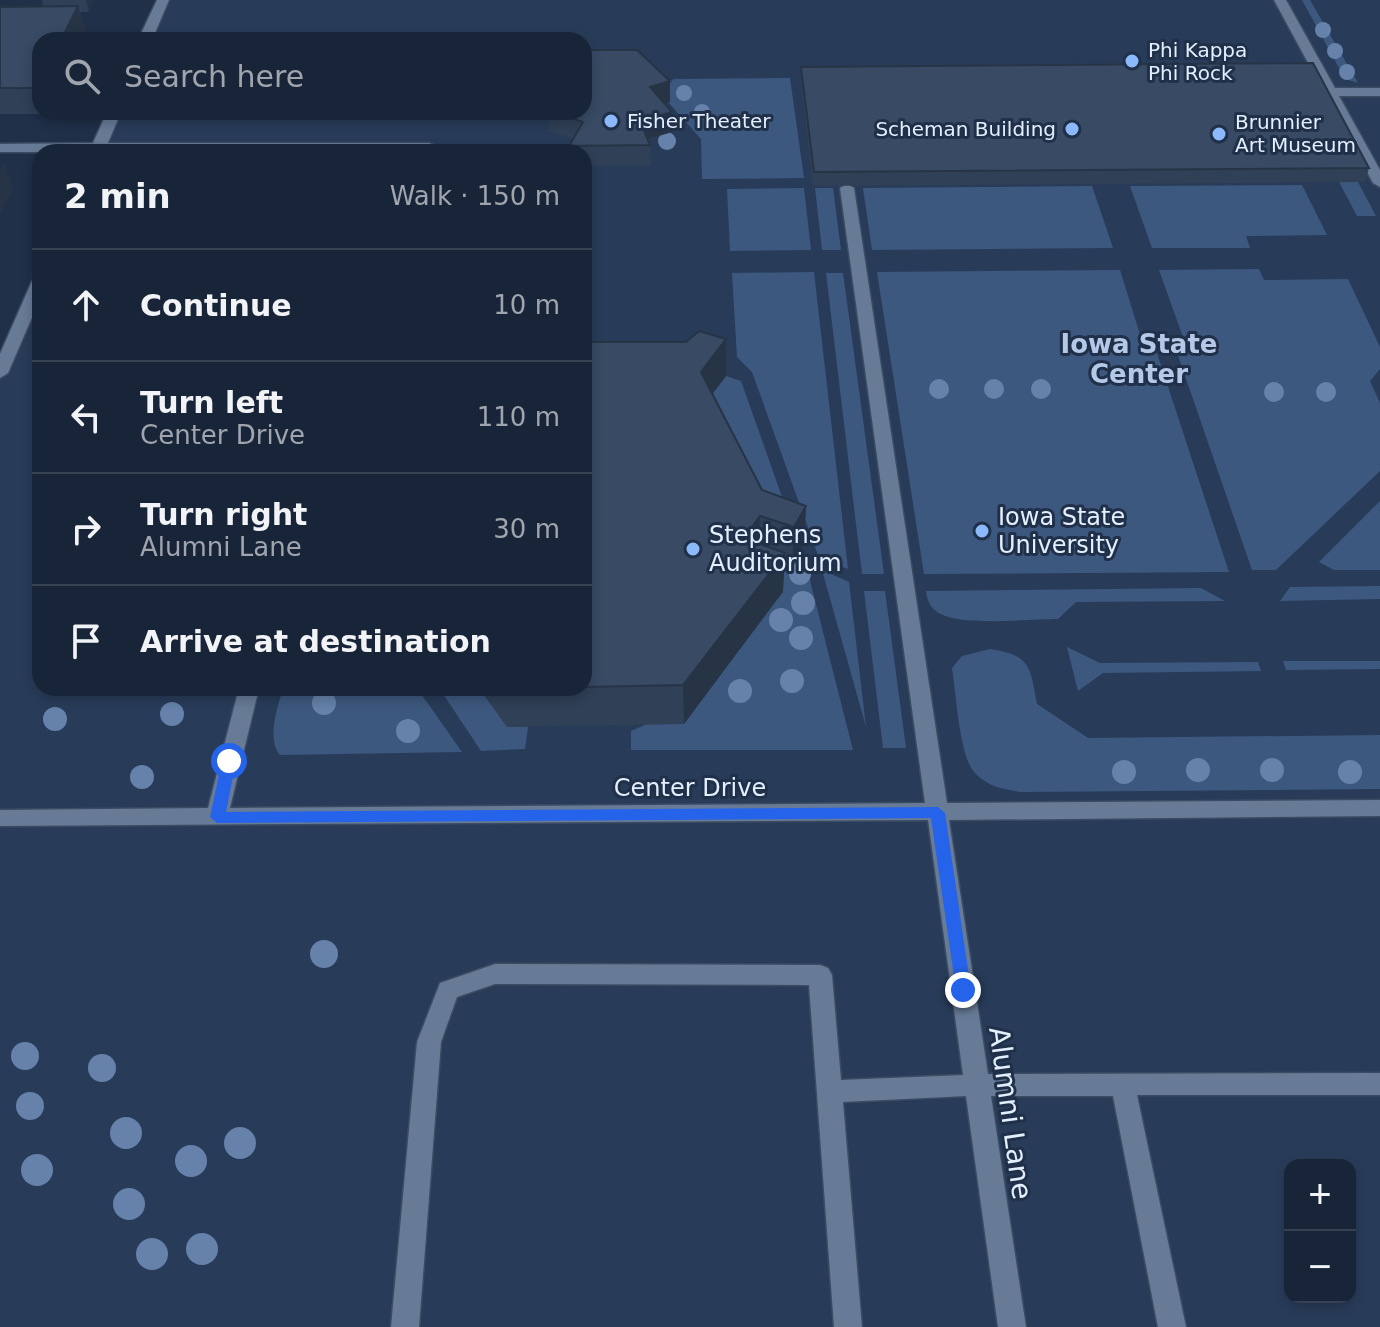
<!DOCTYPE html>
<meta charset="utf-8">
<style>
body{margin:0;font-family:"DejaVu Sans",sans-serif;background:#253042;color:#f1f3f6}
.controls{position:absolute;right:24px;bottom:24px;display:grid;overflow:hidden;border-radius:16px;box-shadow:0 4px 12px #0003}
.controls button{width:72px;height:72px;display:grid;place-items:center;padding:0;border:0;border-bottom:2px solid #364152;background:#182437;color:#f1f3f6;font:40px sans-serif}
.stop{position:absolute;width:24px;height:24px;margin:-18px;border:6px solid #2563eb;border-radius:50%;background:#fff}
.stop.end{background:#2563eb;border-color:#fff;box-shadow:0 2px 8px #0008}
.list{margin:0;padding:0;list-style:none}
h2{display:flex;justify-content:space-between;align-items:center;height:104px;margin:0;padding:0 32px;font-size:34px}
h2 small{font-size:26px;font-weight:400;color:#9fa4ad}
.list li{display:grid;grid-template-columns:52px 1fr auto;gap:24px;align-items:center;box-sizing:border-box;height:112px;padding:0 32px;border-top:2px solid #364152}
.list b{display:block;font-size:30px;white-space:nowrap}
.list p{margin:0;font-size:26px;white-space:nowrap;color:#9fa4ad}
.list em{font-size:26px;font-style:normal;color:#9fa4ad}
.icon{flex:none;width:44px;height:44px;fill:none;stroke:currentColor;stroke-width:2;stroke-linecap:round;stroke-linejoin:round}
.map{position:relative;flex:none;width:1380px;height:1327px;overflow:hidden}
.search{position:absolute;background:#182437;box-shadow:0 4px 12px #0003;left:32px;top:32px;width:560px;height:88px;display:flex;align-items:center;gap:20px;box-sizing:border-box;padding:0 28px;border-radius:24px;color:#9fa4ad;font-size:30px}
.panel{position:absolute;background:#182437;box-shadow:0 4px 12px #0003;left:32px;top:144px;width:560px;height:552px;border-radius:24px}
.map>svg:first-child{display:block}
.built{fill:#283c59;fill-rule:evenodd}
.green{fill:#3d587e}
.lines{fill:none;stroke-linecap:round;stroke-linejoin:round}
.minor-casing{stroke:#3b4b62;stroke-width:3}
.minor{fill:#677b97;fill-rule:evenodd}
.tree{fill:#6682aa}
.wall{fill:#304056}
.shaded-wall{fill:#273446}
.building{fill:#384a64;stroke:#273446;stroke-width:2}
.route{fill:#2563eb}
.poi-dot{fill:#8bb9fc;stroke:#203049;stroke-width:3}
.labels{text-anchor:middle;stroke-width:6;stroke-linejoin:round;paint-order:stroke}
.far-poi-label{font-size:20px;fill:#e3eefe;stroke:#203049;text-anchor:start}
.poi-label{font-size:24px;fill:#e3eefe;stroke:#203049;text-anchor:start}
.street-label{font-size:24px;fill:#e3eefe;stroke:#203049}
.neighbourhood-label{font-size:26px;font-weight:bold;fill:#b4c9e8;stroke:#203049}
.near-street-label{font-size:28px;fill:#e3eefe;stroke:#203049}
</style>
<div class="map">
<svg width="1380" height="1327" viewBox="0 0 1380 1327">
<rect width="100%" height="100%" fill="#203049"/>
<path class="built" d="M163 0H1380V1327H0V373L40 282V688H584V152H97L114 112H584V40H145ZM1290 1165H1350V1297H1290Z"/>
<path class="green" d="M1302 0H1310L1358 83 1345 79Z
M790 78 804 178 702 179 701 139 653 85 675 79Z
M1339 182H1358L1376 216H1357Z
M1302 185 1327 235 1246 236 1250 248H1152L1130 186Z
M1092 186 1113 248 872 250 863 188Z
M804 188 811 250 730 251 727 189Z
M815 188H833L841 250H822Z
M1259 269 1264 280 1348 279 1380 347V369L1370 381 1380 403V471L1276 570H1252L1173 341 1184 340 1159 270Z
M1120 270 1142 341H1153L1229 572 924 574 877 272Z
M814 272 848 569 819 558 752 372 737 357 732 273Z
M826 273H843L884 574H862Z
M726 376 741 381 798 542 700 410Z
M1380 501V570H1334L1319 562Z
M758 554 792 565 795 560 807 569 853 750H631V731L647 724 684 723 783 592Z
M822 570 849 582 866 727Z
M1380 586V599L1280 601 1290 587Z
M1201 588 1225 601 1076 602 1058 619C1029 619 968 626 943 615 932 611 927 602 926 591Z
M864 591H885L906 748H883Z
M1067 647 1100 663 1258 662 1261 671 1103 673 1078 691Z
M990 649C1031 655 1030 667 1037 704L1088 738 1380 735V789L1021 792C1003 789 988 787 975 773 959 757 956 692 952 668L962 656Z
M1283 661H1380V669L1286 670Z
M283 688H417L462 752 280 755C266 739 278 706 283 688Z
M439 688H479L507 726 528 727 525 749 481 751Z"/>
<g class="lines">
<defs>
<path id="minor" d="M157 0H169L152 40H138Z
M1274 0H1286L1335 88H1380V96H1339L1380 170V187L1373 183Z
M107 112H121L108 143H429L450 152H0V144L93 143Z
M847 184 854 188 947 803 1380 800V816L949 820 988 1074 1380 1073V1095H1137L1186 1327H1158L1113 1096H991L1026 1327H998L966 1096 843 1102 862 1327H834L809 985 495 984 457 997 441 1042 419 1327H391L417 1042 440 983 495 964 820 965 828 968 832 975 841 1080 963 1075 928 820 0 826V810L208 808 239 688H259L230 808 925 803 840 188Z
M40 276V299L8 373 0 378V354L32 281Z"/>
</defs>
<use href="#minor" class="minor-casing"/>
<use href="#minor" class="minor"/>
</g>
<g class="tree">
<circle cx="1323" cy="30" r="8"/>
<circle cx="1335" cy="51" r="8"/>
<circle cx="1347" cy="72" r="8"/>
<circle cx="684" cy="93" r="8"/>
<circle cx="702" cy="112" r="8"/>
<circle cx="667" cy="141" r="9"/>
<circle cx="939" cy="389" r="10"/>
<circle cx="994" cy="389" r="10"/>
<circle cx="1041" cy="389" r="10"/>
<circle cx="1274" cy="392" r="10"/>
<circle cx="1326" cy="392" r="10"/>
<circle cx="800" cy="574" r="11"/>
<circle cx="803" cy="603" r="12"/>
<circle cx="781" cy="620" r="12"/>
<circle cx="801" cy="638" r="12"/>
<circle cx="792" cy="681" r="12"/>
<circle cx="740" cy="691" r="12"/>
<circle cx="324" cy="703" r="12"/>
<circle cx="172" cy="714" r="12"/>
<circle cx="55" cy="719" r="12"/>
<circle cx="408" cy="731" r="12"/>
<circle cx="1198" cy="770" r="12"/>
<circle cx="1272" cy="770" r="12"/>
<circle cx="1124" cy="772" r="12"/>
<circle cx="1350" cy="772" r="12"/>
<circle cx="142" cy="777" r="12"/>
<circle cx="324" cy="954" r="14"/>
<circle cx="25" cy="1056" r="14"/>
<circle cx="102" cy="1068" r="14"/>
<circle cx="30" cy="1106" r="14"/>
<circle cx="126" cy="1133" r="16"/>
<circle cx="240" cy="1143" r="16"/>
<circle cx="191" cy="1161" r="16"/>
<circle cx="37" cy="1170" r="16"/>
<circle cx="129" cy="1204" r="16"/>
<circle cx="202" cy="1249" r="16"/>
<circle cx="152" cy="1254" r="16"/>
</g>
<path class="wall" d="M42 0H94L89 12H80L85 32 40 40V112H45L44 114H0V7H43Z
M801 67 1369 168 1365 182 813 186 801 81Z
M670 102 664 103 672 112V132L648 139 650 145 651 166H584V152H569V146L573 139 549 131 548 112H584Z
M584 342 726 376 712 394 762 490 806 506 804 544 792 566 784 563 783 591 684 724 507 727 479 688H584Z"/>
<path class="shaded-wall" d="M86 0H94L89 12Z
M78 6 85 32 81 40H61Z
M670 81V102L650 107V87Z
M40 82V100L37 88Z
M672 112V132L641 141 640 121Z
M4 162 13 189 0 214V170Z
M726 339V376L700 410 701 372Z
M806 506 804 544 792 566 794 527Z
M760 516 758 554 744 538Z
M785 553 783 591 684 724 683 685Z"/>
<path class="building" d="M78 6 61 40H40V82L37 88H0V7Z
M585 50H637L670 81 650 87 672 112 640 121 650 145 569 146 583 122 554 112H584V51Z
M1313 63 1369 168 814 172 801 67Z
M699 331 726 339 701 372 762 490 806 506 794 527 760 516 744 538 785 553 683 685 584 687V342H686Z"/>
<path class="route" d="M229 756 236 761 226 812 938 807 945 813 971 990 963 997 956 990 931 818 217 823 210 817 222 761Z"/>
<g class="poi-dot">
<circle cx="1132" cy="61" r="8"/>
<circle cx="611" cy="121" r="8"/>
<circle cx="1072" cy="129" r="8"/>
<circle cx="1219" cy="134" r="8"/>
<circle cx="982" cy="531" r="8"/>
<circle cx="693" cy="549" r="8"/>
</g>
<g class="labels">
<g class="far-poi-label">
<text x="1148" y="57">Phi Kappa<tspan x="1148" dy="23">Phi Rock</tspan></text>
<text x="627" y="128">Fisher Theater</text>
<text x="1235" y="129">Brunnier<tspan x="1235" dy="23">Art Museum</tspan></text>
<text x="1056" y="136" text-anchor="end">Scheman Building</text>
</g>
<g class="poi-label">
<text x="998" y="525">Iowa State<tspan x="998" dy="28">University</tspan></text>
<text x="709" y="543">Stephens<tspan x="709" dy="28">Auditorium</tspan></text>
</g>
<g class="street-label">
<text x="690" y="796">Center Drive</text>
</g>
<g class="neighbourhood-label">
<text x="1139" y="353">Iowa State<tspan x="1139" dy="30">Center</tspan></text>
</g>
<g class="near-street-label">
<text transform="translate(1011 1113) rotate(82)" y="10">Alumni Lane</text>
</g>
</g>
</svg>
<div class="controls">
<button>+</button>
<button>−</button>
</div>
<div class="stop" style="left:229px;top:761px"></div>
<div class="stop end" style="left:963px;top:990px"></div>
<div class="search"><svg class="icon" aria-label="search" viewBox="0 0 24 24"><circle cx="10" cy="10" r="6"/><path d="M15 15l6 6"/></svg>Search here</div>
<section class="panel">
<h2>2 min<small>Walk · 150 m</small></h2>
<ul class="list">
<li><svg class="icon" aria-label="ahead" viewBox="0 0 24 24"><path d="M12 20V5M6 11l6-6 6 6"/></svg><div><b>Continue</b></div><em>10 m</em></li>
<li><svg class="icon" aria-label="left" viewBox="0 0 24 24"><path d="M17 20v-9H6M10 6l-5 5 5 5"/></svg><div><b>Turn left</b><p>Center Drive</p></div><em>110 m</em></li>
<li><svg class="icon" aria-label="right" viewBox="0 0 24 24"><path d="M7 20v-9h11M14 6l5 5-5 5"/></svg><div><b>Turn right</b><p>Alumni Lane</p></div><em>30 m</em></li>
<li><svg class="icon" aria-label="arrive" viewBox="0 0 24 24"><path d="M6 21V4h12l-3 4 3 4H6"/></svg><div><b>Arrive at destination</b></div></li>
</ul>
</section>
</div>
